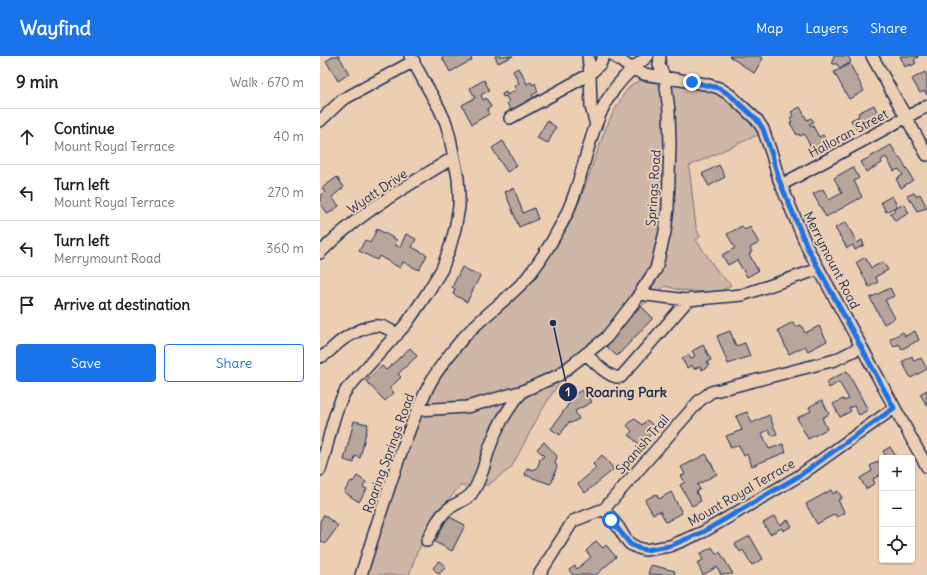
<!DOCTYPE html>
<meta charset="utf-8">
<style>
body{margin:0;font-family:Delius,sans-serif;background:#f6f6f6;color:#222}
.controls{position:absolute;right:12px;bottom:12px;display:grid;overflow:hidden;border-radius:4px;box-shadow:0 1px 3px #0004}
.controls button{width:36px;height:36px;display:grid;place-items:center;padding:0;border:0;border-bottom:1px solid #e0e0e0;background:#fff;color:#222;font:20px sans-serif}
.stop{position:absolute;width:12px;height:12px;margin:-9px;border:3px solid #1a73e8;border-radius:50%;background:#fff}
.stop.end{background:#1a73e8;border-color:#fff;box-shadow:0 1px 4px #0008}
.list{margin:0;padding:0;list-style:none}
h2{display:flex;justify-content:space-between;align-items:center;height:52px;margin:0;padding:0 16px;font-size:17px}
h2 small{font-size:13px;font-weight:400;color:#767676}
.list li{display:grid;grid-template-columns:26px 1fr auto;gap:12px;align-items:center;box-sizing:border-box;height:56px;padding:0 16px;border-top:1px solid #e0e0e0}
.list b{display:block;font-size:15px;white-space:nowrap}
.list p{margin:0;font-size:13px;white-space:nowrap;color:#767676}
.list em{font-size:13px;font-style:normal;color:#767676}
.actions{display:flex;gap:8px;padding:12px 16px}
.actions a{flex:1;padding:9px 0;border:1px solid #1a73e8;border-radius:4px;text-align:center;font-size:14px;color:#1a73e8}
.actions .main{background:#1a73e8;color:#fff}
.icon{flex:none;width:22px;height:22px;fill:none;stroke:currentColor;stroke-width:2;stroke-linecap:round;stroke-linejoin:round}
.map{position:relative;flex:none;width:607px;height:519px;overflow:hidden}
header{display:flex;align-items:center;gap:24px;box-sizing:border-box;height:56px;padding:0 20px;background:#1a73e8;color:#fff}
header strong{font-size:19px}
nav{display:flex;gap:22px;margin-inline-start:auto;font-size:14px}
main{display:flex}
aside{flex:1;background:#fff}
.map>svg:first-child{display:block}
.green{fill:#ceb7a6;stroke:#747382}
.building{fill:#b8a69d;stroke:#1b2f5e}
.lines{fill:none;stroke-linecap:round;stroke-linejoin:round}
.minor-casing{stroke:#1b2f5e;stroke-width:14}
.minor{stroke:#ecceb2;stroke-width:11}
.route{stroke:#1a73e8;stroke-width:5}
.labels{text-anchor:middle;stroke-width:4;stroke-linejoin:round;paint-order:stroke}
.street-label{font-size:13px;fill:#1b2f5e;stroke:#ecceb2}
.leader{fill:none;stroke:#1b2f5e;stroke-width:1.5}
.callout-dot{fill:#1b2f5e;stroke:#ecceb2;stroke-width:1.5}
.mark-label{font-size:12px;text-anchor:middle;font-weight:bold;fill:#fff}
.callout-label{font-size:14px;text-anchor:middle;font-weight:bold;fill:#1b2f5e;stroke:#ecceb2;stroke-width:4;stroke-linejoin:round;paint-order:stroke}
</style>
<header>
<strong>Wayfind</strong>
<nav><a>Map</a><a>Layers</a><a>Share</a></nav>
</header>
<main>
<aside>
<h2>9 min<small>Walk · 670 m</small></h2>
<ul class="list">
<li><svg class="icon" aria-label="ahead" viewBox="0 0 24 24"><path d="M12 20V5M6 11l6-6 6 6"/></svg><div><b>Continue</b><p>Mount Royal Terrace</p></div><em>40 m</em></li>
<li><svg class="icon" aria-label="left" viewBox="0 0 24 24"><path d="M17 20v-9H6M10 6l-5 5 5 5"/></svg><div><b>Turn left</b><p>Mount Royal Terrace</p></div><em>270 m</em></li>
<li><svg class="icon" aria-label="left" viewBox="0 0 24 24"><path d="M17 20v-9H6M10 6l-5 5 5 5"/></svg><div><b>Turn left</b><p>Merrymount Road</p></div><em>360 m</em></li>
<li><svg class="icon" aria-label="arrive" viewBox="0 0 24 24"><path d="M6 21V4h12l-3 4 3 4H6"/></svg><div><b>Arrive at destination</b></div></li>
</ul>
<div class="actions"><a class="main">Save</a><a>Share</a></div>
</aside>
<div class="map">
<svg width="607" height="519" viewBox="0 0 607 519">
<rect width="100%" height="100%" fill="#ecceb2"/>
<filter id="ink" filterUnits="userSpaceOnUse"><feTurbulence type="fractalNoise" baseFrequency=".025" numOctaves="2"/><feDisplacementMap in="SourceGraphic" scale="8" xChannelSelector="R" yChannelSelector="G"/><feConvolveMatrix kernelMatrix="1 2 1 2 8 2 1 2 1" color-interpolation-filters="sRGB"/></filter>
<g filter="url(#ink)">
<path class="green" d="M320 25 359 29 388 34 408 41 442 77 369 110 376 171 380 181 376 184 398 216 411 229 397 237 360 234 345 230 323 249 316 253 248 315 240 325 219 359 191 412 168 429 140 430 123 450 97 496 89 519H44L77 427 89 385 120 321 149 284 220 212 238 187 251 165 262 139 285 74 293 57 304 38 312 28Z"/>
<path class="building" d="M14 0H19L29 18 18 25 6 5Z
M123 0H150L152 4 130 16 122 1Z
M175 0H193L178 7Z
M409 0H439L443 2 434 17Z
M513 0H528L531 6 520 13 517 8H513L512 5 514 2Z
M580 0H598V1L594 4 596 7 591 10 590 8 585 11Z
M530 8 544 35 529 43 514 16Z
M198 12 200 16 201 15 207 28 211 26 213 29 215 27 218 36 212 39 216 47 193 59 187 47 189 46 186 40 183 41 182 38 186 36 187 39 196 34 194 30 199 27 193 15Z
M605 16 607 20V39L604 35 600 37 592 23Z
M164 24 169 34 161 39 163 44 166 42 171 51 167 53 169 58 152 68 142 49 155 42 150 32Z
M554 49 561 63 538 76 531 64 539 60 538 57Z
M480 51 487 64 491 62 494 66 489 68 491 71 493 70 499 81 503 79 507 86 505 87 507 92 503 94 502 93 494 97 484 78 480 80 479 78 477 79 470 67 472 66 470 62 473 60 471 56Z
M227 65 236 71 228 87 217 82Z
M183 85 197 110 187 116 172 92Z
M571 89 579 102 580 101 593 124 581 132 576 123 583 119 579 113 574 115 566 101 561 104 562 107 546 116 541 106Z
M399 109 405 121 389 130 382 118Z
M533 111 539 122 534 125 542 141 506 161 493 138 503 133 509 144 522 137 514 122Z
M17 121 24 131 12 141 19 150 8 158 0 147V140L5 136 2 132Z
M194 132 203 157 214 152 218 163 199 171 185 136Z
M594 137 596 140 600 138 607 152 597 155 591 145H590L587 140Z
M572 140 577 150 566 156 561 146Z
M584 148 589 157 575 165 570 157 575 155 574 153Z
M526 166 537 187 542 184 544 189 535 194 533 189 527 192 515 172Z
M422 170 425 174 430 171 439 187 430 192 432 196 429 198 438 215 427 221 417 204 408 209 402 199 415 192 407 178Z
M57 173 77 184 75 189 80 191 86 178 96 183 92 191 107 199 99 214 83 206 80 212 59 200 57 204 39 195 45 184 50 187Z
M545 201 551 212 563 206 568 214 555 221 558 226 549 231 536 207Z
M142 211 160 220 147 246 133 238 135 233 132 231Z
M570 232 574 240 565 244 575 262 564 268 550 242Z
M321 250 333 262 297 300 284 288Z
M473 266 476 271 481 269 485 277 499 270 507 285 488 295 485 290 469 298 458 274Z
M410 275 416 290 425 287 430 300 408 308 397 280Z
M595 275 599 284 582 293 579 288 574 291 570 283 583 276 585 280Z
M383 289 391 304 387 306 389 310 382 314 380 310 374 313 372 309 367 312 362 303 369 298 371 303 375 300 372 295Z
M90 292 97 300 78 318 81 321 70 332 74 337 65 345 46 325 62 310 66 314Z
M592 300 594 305 601 302 607 313 591 322 582 306Z
M527 315 548 354 539 359 534 350 529 352 531 355 520 361 513 348 523 343 524 345 529 343 519 326 509 332 506 326Z
M262 334 265 340 268 338 272 346 255 355 259 363 251 367 249 366 240 379 231 373 250 346 248 342Z
M607 334V350L600 338Z
M502 344 509 358 502 362 507 373 488 383 477 362 491 355 489 351Z
M427 356 432 367 449 359 457 378 452 380 449 374 442 377 449 393 463 388 466 396 432 410 427 398 424 400 419 389 411 392 406 380 422 374 416 360Z
M314 362 322 369 327 364 336 372 321 390 309 379 312 375 307 370Z
M34 365 48 368 40 402 35 400 34 407 24 404Z
M224 386 237 400 235 407 237 410 232 426 230 428 205 419 207 412 214 414 218 410 220 403 224 400 217 393Z
M570 391 577 402H564L566 401 563 395Z
M386 398 397 418 377 429 380 433 376 436 381 445 372 450 360 429 365 426 361 420 365 418 361 411Z
M282 399 294 413 265 437 258 428 276 412 273 408Z
M562 403V418L553 423 555 427 546 433 540 422 552 415 550 410Z
M37 420 46 426 43 431 47 433 39 446 24 436 31 425 33 426Z
M511 434 513 438 518 435 522 442 518 444 525 457 517 461 515 458 497 468 486 448Z
M351 436 362 457 346 466 340 455 333 458 325 444 336 438 339 443Z
M4 459 18 470 5 488 1 485 0 487V465Z
M128 460 145 469 132 495 115 486Z
M455 460 460 469 468 464 472 470 463 475 462 472 450 478 443 467Z
M430 480 443 503 432 509 423 494 420 496 415 488Z
M276 485 283 492 286 489 296 501 276 519H253L249 514 255 510 257 513 271 501 266 495Z
M392 491 396 498 400 496 413 518 401 519 397 511 383 519 377 507 383 504 380 498Z
M119 505 126 511 119 518 113 512Z
M331 509 355 515 354 519 328 518Z"/>
<g class="lines">
<defs>
<path id="minor" d="M268 0 270 18 271 51 276 69
M294 0 312 13 324 18 385 28 399 32 410 39 437 64 443 73 452 99 459 124 488 193 607 411
M552 0 607 99
M190 62 270 18 280 8 284 0
M0 65 22 44 94 5
M461 129 607 50
M0 197C38 157 88 130 134 101
M319 238 367 244 422 239 499 213
M266 298C273 305 291 324 301 321L369 243
M0 301C7 299 10 294 15 290 24 281 48 268 60 270 67 271 72 275 77 279
M98 354 147 351 203 335 239 319 286 282 314 246 336 213 345 176 348 152 350 88 349 55 345 22 339 9 340 0
M0 414C9 387 12 358 26 334L87 267 106 239 122 213 130 191 135 173 139 151V137L138 122 130 82 126 67 119 52 90 0
M284 453 299 472 305 482 310 488 318 492 325 494 350 490 383 476 479 420 574 352
M107 485C113 474 118 461 127 454 136 446 148 445 154 434 163 420 165 403 171 388 178 368 189 351 203 335
M41 519C56 471 71 422 89 375 96 357 103 339 113 322 119 312 127 302 134 293 154 266 183 248 206 223 220 206 232 186 242 167 263 128 266 82 287 44 297 27 312 12 328 0
M219 519 253 465 284 453 379 345 391 336 515 304 541 291"/>
</defs>
<use href="#minor" class="minor-casing"/>
<use href="#minor" class="minor"/>
</g>
</g>
<g class="lines" filter="url(#ink)">
<path class="route" d="M291 464 310 488 318 492 325 494 350 490 383 476 479 420 574 352 488 193 459 124 452 99 443 73 437 64 410 39 399 32 372 26"/>
</g>
<g class="labels">
<g class="street-label">
<text transform="translate(528 77) rotate(-28)" y="5">Halloran Street</text>
<text transform="translate(333 132) rotate(-86)" y="5">Springs Road</text>
<text transform="translate(57 135) rotate(-34)" y="5">Wyatt Drive</text>
<text transform="translate(512 204) rotate(63)" y="5">Merrymount Road</text>
<text transform="translate(322 388) rotate(-49)" y="5">Spanish Trail</text>
<text transform="translate(68 397) rotate(-70)" y="5">Roaring Springs Road</text>
<text transform="translate(421 436) rotate(-30)" y="5">Mount Royal Terrace</text>
</g>
</g>
<path class="leader" d="M233 267L248 336"/>
<g class="callout-dot">
<circle cx="233" cy="267" r="4"/>
<circle cx="248" cy="336" r="10"/>
</g>
<g class="mark-label">
<text x="248" y="340">1</text>
</g>
<g class="callout-label">
<text x="306" y="341">Roaring Park</text>
</g>
</svg>
<div class="controls">
<button>+</button>
<button>−</button>
<button><svg class="icon" aria-label="locate" viewBox="0 0 24 24"><circle cx="12" cy="12" r="6"/><path d="M12 2v4M12 18v4M2 12h4M18 12h4"/></svg></button>
</div>
<div class="stop" style="left:291px;top:464px"></div>
<div class="stop end" style="left:372px;top:26px"></div>
</div>
</main>
